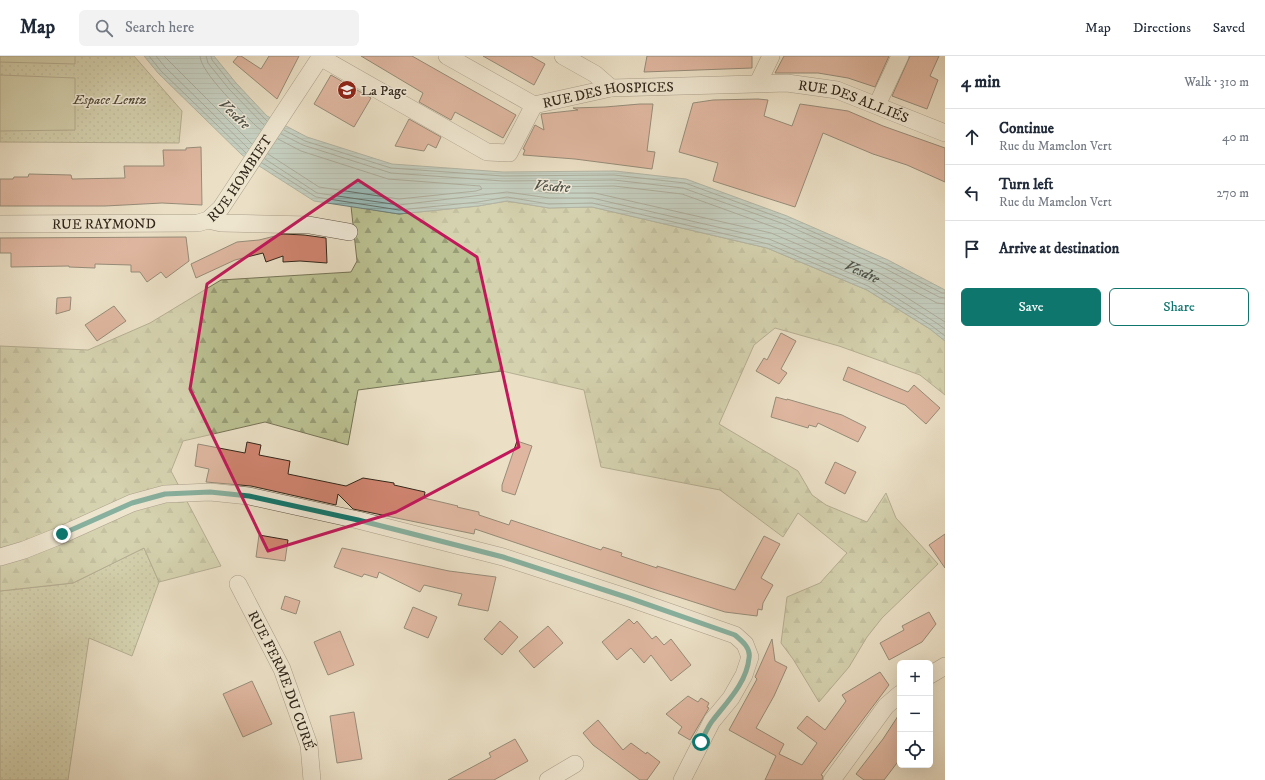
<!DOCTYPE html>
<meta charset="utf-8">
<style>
body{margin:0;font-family:"IM FELL DW Pica",serif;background:#f2f2f3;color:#1f2937}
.controls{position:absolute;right:12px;bottom:12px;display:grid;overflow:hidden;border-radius:6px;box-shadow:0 4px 16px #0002}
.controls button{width:36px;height:36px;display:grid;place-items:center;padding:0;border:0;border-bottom:1px solid #e0e1e3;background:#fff;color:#1f2937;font:20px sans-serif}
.stop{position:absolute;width:12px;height:12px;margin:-9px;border:3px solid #0f766e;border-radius:50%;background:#fff}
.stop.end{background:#0f766e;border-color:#fff;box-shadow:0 1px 4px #0008}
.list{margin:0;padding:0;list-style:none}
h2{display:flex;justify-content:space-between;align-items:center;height:52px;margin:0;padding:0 16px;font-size:17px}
h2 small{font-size:13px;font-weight:400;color:#747a83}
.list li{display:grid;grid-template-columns:26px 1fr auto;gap:12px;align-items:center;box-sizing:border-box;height:56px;padding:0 16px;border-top:1px solid #e0e1e3}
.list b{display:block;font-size:15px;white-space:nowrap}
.list p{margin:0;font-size:13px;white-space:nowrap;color:#747a83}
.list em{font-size:13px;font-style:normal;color:#747a83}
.actions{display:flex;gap:8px;padding:12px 16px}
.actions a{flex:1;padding:9px 0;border:1px solid #0f766e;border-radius:6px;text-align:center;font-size:14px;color:#0f766e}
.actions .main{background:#0f766e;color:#fff}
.icon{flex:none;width:22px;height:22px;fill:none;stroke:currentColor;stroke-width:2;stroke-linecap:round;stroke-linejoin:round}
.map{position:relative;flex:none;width:945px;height:724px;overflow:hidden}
header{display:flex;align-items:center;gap:24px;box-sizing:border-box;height:56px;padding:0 20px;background:#fff;border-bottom:1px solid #e0e1e3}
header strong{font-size:19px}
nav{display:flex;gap:22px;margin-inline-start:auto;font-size:14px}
.search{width:280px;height:36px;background:#f2f2f3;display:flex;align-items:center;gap:10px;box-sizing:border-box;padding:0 14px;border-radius:6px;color:#747a83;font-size:15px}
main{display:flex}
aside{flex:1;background:#fff}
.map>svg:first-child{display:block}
.grass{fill:url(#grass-dots);stroke:#767456}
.forest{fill:url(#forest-firs);stroke:#767456}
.garden{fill:#bbc192;stroke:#767456}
.water{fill:url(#water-rules);stroke:#6f807a}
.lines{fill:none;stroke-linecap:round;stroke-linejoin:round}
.shore{stroke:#64716a;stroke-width:1}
.building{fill:#d18571;stroke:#30261a}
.minor-casing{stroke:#5f5445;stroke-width:18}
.minor{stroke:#f2ebda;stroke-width:17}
.route{stroke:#0f766e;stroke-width:5}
.marked{fill:none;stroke:#c2185b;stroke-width:3;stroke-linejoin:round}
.labels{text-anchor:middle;stroke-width:3;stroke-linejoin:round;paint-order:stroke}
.poi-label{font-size:14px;fill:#30261a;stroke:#f2ebda;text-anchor:start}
.street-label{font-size:14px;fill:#30261a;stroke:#f2ebda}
.park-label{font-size:14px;font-style:italic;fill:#534d38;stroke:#f2ebda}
.water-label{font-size:15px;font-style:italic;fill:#50534a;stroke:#f2ebda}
</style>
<header>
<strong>Map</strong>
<div class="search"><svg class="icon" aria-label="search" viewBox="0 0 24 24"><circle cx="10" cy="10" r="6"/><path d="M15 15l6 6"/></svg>Search here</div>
<nav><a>Map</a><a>Directions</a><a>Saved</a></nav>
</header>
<main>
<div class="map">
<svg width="945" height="724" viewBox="0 0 945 724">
<defs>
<pattern id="grass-dots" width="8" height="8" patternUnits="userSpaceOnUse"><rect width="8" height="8" fill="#bbc192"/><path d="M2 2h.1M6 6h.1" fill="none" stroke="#989d76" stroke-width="1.8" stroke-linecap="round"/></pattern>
<pattern id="forest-firs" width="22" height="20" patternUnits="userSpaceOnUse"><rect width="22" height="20" fill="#bbc192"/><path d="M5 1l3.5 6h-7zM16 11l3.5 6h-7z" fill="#989d76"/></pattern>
<pattern id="water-rules" width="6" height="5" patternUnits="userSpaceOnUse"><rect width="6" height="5" fill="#99bcba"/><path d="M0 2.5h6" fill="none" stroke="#84a19f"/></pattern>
</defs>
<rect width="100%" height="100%" fill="#ebe0c6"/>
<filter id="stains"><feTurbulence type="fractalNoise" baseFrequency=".005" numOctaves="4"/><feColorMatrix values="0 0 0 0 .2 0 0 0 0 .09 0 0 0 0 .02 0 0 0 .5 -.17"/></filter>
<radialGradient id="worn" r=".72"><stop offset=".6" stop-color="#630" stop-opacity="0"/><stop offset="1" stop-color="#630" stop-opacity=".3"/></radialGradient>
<path class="grass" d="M0 0H134L182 55 179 87 0 86Z
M144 492 159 526 132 600 89 582 68 724H0V535L73 527Z"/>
<path class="forest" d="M507 145 549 152 592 151 767 192 867 234 930 273 945 285V339L920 319 839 290 775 272 754 289 719 368 798 415 812 439 826 449 867 466 886 437 896 462 938 508 882 562 867 581 849 611 819 646 793 603 781 587 787 541 820 527 847 497 798 457 783 481 720 434 601 411 584 334 502 315 358 334 348 389 265 366 183 385 171 415 221 510 159 526 144 492 73 527 0 535V290L88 294 150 267 221 224 351 216 357 205 351 150 399 158 478 150Z"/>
<path class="garden" d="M0 0H75V8L0 6Z
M0 19 75 22V74L0 75Z"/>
<path class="water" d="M144 0H214L236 27 267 60 307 81 392 108 503 116 615 115 686 123 787 160 888 204 945 234V285L930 273 867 234 767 192 592 151 549 152 507 145 478 150 399 158 314 145 242 99 158 17Z"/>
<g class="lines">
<g class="shore">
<path d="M149 0 161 15 246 97"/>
<path d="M156 0 165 11 249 93"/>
<path d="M164 0 252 88"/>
<path d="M200 0C200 16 243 57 256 70L261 74"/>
<path d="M206 0 208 7 229 33 264 69"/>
<path d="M211 0 212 4 233 30 267 65"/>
<path d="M284 74 305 85 391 112 503 120 614 119 685 127 786 164 886 208 942 237H945"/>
<path d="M281 78 303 89 391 117 503 125 614 124 683 132 784 168 884 212 939 241 945 242"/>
<path d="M268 98 319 131 399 143 476 135 482 133 480 130 388 123 301 95 278 83"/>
<path d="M265 103 317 137 399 149 507 136 549 142H592L769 183 871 226 935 266 945 273"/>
<path d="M262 107 316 141 399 154 478 146 507 141 549 148 592 147 768 188 868 230 932 270 945 280"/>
<path id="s1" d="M945 248 937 247 881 218 782 174 682 138 614 130 539 131 537 132 539 135 550 137H595L771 177 873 220 945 266"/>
</g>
</g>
<path class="building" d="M238 0H241L261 13 269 0H299L277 43 233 6Z
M361 0H412L516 59 503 82 455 56 451 64 419 46 423 37Z
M483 0H531L545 8 534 29Z
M647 0H752V12L644 16Z
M784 0H889L875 31 848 22 818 17H775Z
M910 0H939L930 20 938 24 927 53 892 40Z
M331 19 371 42 354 71 314 48Z
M758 43 768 44 764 60 792 70 800 48 848 55 883 70 945 92V126L907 109 873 98 823 77 795 151 713 125 718 107 679 96 693 47 713 44Z
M640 48H653L647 95 655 96 652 113 575 103 523 99 525 94 523 93 535 69 544 74 541 58 578 54 573 52 605 51Z
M409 63 441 81 436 92 428 88 424 95 395 90Z
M201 91 202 149 162 147 105 150H0V123H13L14 121H28L29 118 71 119 72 123 125 122 124 110H164L163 94H186V92Z
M283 178 304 179 326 182 327 207 300 205 283 206V200L266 206 263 197 235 204 196 222 191 208 237 186 259 184Z
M186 181 189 205 166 222 161 216 147 226 140 216H131V209L95 208V212L69 211V210L11 211V197H0V182Z
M71 241 70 254 56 258 57 242Z
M114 250 126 265 97 285 85 269Z
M781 277 796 285 781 313 787 317 779 328 756 315 764 302 767 304Z
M848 311 908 336 914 329 940 352 926 368 905 349 843 324Z
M776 341 787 344V343L842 359 866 371 858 386 818 367 816 371 809 369 808 372 771 361Z
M517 385 532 390 515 439 502 435V429Z
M247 386 261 389 259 399 290 405 288 418 346 430 363 422 394 427V429L425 436 424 442 458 450 457 451 479 456V459L509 469 511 464 601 494 603 491 622 497 621 500 657 512V510L735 534 764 480 780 488 761 522 773 529 763 547 762 554 758 553 757 560 725 556 650 532 475 473 474 478 353 453 338 438 336 449 251 430 206 426 209 413 195 410 198 388 245 397Z
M835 406 856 416 845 438 825 427Z
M945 478V512L929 489Z
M259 479 288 484 285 505 256 501Z
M342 492 449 515 496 521 488 555 458 549 462 538 424 529 420 536 379 516 377 522 364 518 362 521 334 511Z
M285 540 300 545 296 558 281 553Z
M413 551 437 561 428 582 404 572Z
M929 556 936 568 922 586 889 604 880 587 904 574 902 570Z
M629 563 634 568 637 565 652 583 656 580 664 589 671 583 691 609 671 625 651 599 644 607 631 592 617 604 602 586Z
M500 565 518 581 502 599 484 583Z
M548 570 563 587 534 612 519 595Z
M340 575 354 609 328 619 314 586Z
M772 583 775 605 787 611 774 640 756 672 784 688 779 698 802 709 817 687 797 672 807 660 825 674 846 645 842 639 880 616 889 629 821 719 823 720 822 724H765L776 700 729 674 757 623 755 621Z
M252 625 272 668 243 681 223 638Z
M688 640 698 646 701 642 709 647 707 651 709 652 690 684 678 677 682 671 666 658Z
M354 656 362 703 337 707 330 660Z
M900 657V703L884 724H864L856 718 883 683Z
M598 664 623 694 631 687 646 698 647 696 660 706 647 724H640L593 689 583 677Z
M515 683 528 705 494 724H448L491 701 489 697Z"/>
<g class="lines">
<defs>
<g id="minor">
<path id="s2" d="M447 0 534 49 611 32 787 27 837 34 945 77"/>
<path d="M563 0 595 18 611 32"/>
<path d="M320 1 487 96 509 97 534 49"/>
<path d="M758 27 771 0"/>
<path d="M877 49 900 0"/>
<path d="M208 164 221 167 309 169 349 176"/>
<path id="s3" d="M0 168 198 167 208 164 221 152 321 0"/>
<path d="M0 501 24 494 59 480 132 447 165 438 210 436 249 440 358 464 503 501 629 542 735 579 745 588 750 601 744 619 731 642 712 665 682 724"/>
<path id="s4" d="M238 528 282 613 309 689 312 724"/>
<path d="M930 619 945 610"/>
<path d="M548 724 575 708"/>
<path d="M832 724 886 650 900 638"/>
</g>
</defs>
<use href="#minor" class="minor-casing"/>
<use href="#minor" class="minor"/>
</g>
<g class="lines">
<path class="route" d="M62 478 132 447 165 438 210 436 249 440 358 464 503 501 629 542 735 579C742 585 751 592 749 602 747 626 727 646 713 664 708 670 705 678 701 686"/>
</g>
<path d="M0 0H945V724H0ZM358 124 477 201 519 391 396 456 268 495 190 333 207 228Z" fill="#ebe0c6" fill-opacity=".55" fill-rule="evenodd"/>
<path class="marked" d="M358 124 477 201 519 391 396 456 268 495 190 333 207 228Z"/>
<defs>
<symbol id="school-disc" viewBox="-11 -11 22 22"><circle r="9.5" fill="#8f2418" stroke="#f2ebda"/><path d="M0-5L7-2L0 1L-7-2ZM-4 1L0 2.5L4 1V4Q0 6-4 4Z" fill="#fff"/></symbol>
</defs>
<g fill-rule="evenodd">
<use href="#school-disc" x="336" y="23" width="22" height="22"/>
</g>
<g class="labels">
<g class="poi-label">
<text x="361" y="39">La Page</text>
</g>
<g class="street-label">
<text dy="5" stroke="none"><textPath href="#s2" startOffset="175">RUE DES HOSPICES</textPath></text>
<text dy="5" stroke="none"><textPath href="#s2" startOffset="424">RUE DES ALLIÉS</textPath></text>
<text dy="5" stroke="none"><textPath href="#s3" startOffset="261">RUE HOMBIET</textPath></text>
<text dy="5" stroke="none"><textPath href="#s3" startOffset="104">RUE RAYMOND</textPath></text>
<text dy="5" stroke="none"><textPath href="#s4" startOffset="106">RUE FERME DU CURÉ</textPath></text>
</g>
<g class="park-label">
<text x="110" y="48">Espace Lentz</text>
</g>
<g class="water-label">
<text transform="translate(235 58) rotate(43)" y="5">Vesdre</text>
<text transform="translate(552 130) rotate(3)" y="5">Vesdre</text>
<text dy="5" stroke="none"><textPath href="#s1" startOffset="771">Vesdre</textPath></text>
</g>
</g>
<rect width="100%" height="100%" filter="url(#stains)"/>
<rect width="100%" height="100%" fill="url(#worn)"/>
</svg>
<div class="controls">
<button>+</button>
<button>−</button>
<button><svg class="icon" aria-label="locate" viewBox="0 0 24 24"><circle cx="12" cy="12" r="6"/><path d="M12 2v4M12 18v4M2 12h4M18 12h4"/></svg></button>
</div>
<div class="stop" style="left:701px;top:686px"></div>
<div class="stop end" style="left:62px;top:478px"></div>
</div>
<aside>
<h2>4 min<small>Walk · 310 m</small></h2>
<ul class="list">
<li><svg class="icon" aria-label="ahead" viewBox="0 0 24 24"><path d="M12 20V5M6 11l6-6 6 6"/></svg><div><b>Continue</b><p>Rue du Mamelon Vert</p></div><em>40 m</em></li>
<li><svg class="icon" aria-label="left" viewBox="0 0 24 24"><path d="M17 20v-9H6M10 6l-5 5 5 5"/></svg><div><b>Turn left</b><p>Rue du Mamelon Vert</p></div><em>270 m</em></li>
<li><svg class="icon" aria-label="arrive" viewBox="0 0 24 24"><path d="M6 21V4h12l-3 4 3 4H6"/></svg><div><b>Arrive at destination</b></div></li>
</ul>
<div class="actions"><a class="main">Save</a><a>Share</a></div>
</aside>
</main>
